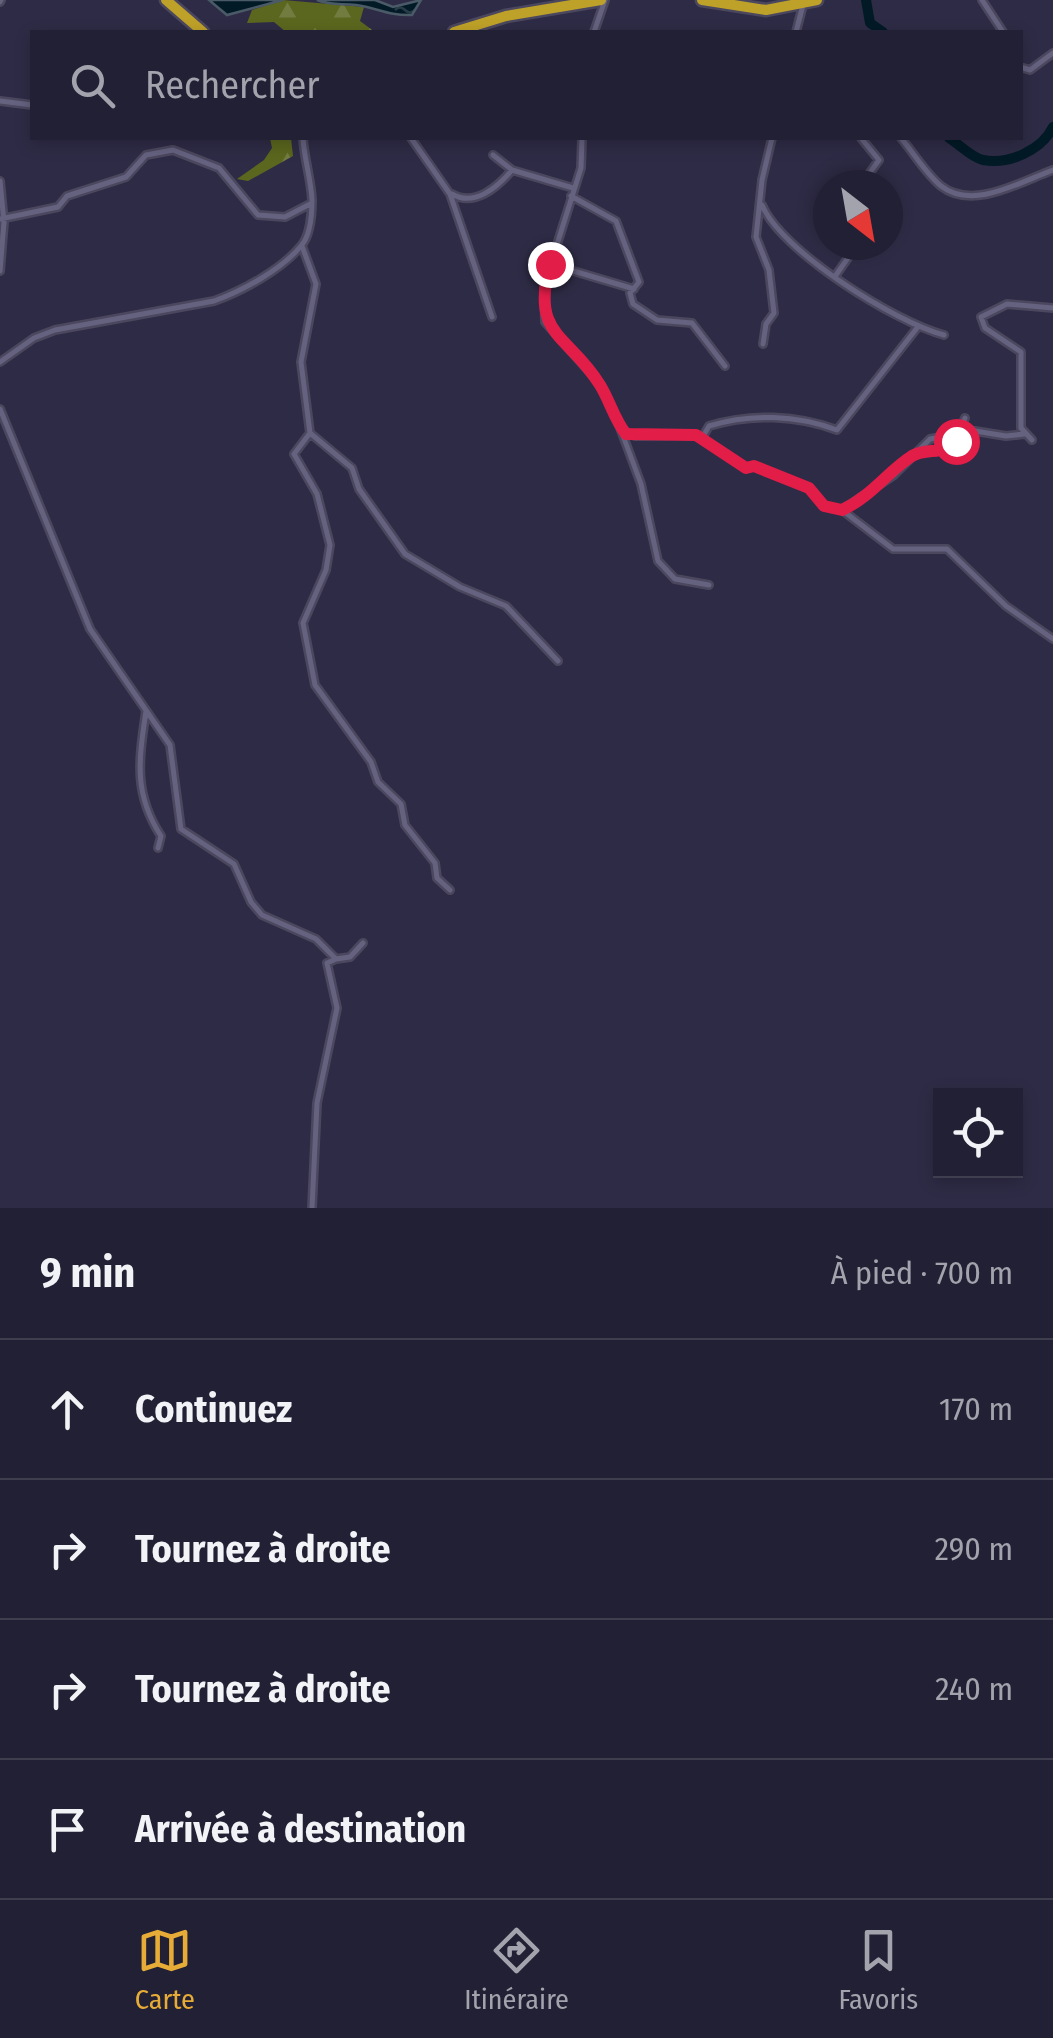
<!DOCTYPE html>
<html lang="fr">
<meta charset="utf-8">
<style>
body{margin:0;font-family:"Fira Sans Condensed",sans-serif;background:#2e2d40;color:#f1f3f6}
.controls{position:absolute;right:30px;bottom:30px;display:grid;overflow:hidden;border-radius:0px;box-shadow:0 5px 15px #0003}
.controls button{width:90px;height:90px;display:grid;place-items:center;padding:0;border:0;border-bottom:2px solid #3f3e4f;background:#222034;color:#f1f3f6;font:50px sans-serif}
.compass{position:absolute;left:813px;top:170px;width:90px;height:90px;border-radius:50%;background:#222034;box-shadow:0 5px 15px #0003;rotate:149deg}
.stop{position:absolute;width:30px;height:30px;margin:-22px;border:8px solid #e11d48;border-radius:50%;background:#fff}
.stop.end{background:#e11d48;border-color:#fff;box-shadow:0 2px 10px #0008}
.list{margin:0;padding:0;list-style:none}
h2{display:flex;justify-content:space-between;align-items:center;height:130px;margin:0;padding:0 40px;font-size:42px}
h2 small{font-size:32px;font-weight:400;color:#a2a3ac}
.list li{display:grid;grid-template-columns:65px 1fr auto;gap:30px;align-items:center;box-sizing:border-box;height:140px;padding:0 40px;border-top:2px solid #3f3e4f}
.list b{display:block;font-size:38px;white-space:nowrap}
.list em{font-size:32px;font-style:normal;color:#a2a3ac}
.icon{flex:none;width:55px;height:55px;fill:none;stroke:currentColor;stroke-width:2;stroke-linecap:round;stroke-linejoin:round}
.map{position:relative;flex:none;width:1053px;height:1208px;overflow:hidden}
.search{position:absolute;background:#222034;box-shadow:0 5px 15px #0003;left:30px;right:30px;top:30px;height:110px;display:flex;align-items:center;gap:25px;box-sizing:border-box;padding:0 35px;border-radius:0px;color:#a2a3ac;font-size:38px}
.sheet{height:690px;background:#222034}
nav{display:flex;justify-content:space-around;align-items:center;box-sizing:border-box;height:140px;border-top:2px solid #3f3e4f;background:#222034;font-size:28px;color:#a2a3ac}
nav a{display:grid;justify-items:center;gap:5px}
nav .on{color:#e7ac37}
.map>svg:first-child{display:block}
.forest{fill:url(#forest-firs)}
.water{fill:url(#water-ripples);stroke:#4a5a67;stroke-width:2.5}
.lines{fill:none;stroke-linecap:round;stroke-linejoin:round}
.river{stroke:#021a26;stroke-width:10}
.street-casing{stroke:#4b475e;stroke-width:10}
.highway-casing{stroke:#4b475e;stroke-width:15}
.street{stroke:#656280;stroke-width:5}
.highway{stroke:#bea128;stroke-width:10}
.route{stroke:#e11d48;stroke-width:12}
</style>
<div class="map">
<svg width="1053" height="1208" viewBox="0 0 1053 1208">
<defs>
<pattern id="forest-firs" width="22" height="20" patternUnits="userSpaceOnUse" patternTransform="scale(2.5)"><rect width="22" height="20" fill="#5b661e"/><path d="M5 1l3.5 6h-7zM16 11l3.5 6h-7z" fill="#737c40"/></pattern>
<pattern id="water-ripples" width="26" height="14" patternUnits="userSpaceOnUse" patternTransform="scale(2.5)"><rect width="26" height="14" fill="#021a26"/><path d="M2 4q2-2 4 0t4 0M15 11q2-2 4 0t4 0" fill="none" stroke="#273c47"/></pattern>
</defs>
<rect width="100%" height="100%" fill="#2e2b46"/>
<path class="forest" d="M283 0 364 7 360 21 375 32H286L274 22 247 23 252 10Z
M270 138H291L293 156 248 181 237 179 264 160 272 148Z"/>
<path class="water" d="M209 0H283L227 15Z
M317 0H375L393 7 421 0 412 15C388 16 378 8 356 5 341 3 332 6 317 0Z"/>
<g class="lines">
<path class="river" d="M866 0 870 23 883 32
M949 138C959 144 972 158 983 160 1009 165 1042 150 1053 127"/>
<defs>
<path id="street" d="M982 0 1003 32
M0 2 1 0
M594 32 605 0
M796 32 803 5
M1020 67 1030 70 1053 53
M0 101 32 105
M411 138 450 194 492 317
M582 138 581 168 544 286 545 322 601 385 619 425 641 484 658 561 675 579 709 585
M861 138 879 160 861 185
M901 138C913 152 926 174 941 186 973 211 1022 181 1053 170
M493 155 512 170 573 188
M0 181 4 222 0 271
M452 194C474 207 497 188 512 170
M571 196 616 221 639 282 630 293 633 304 657 320 692 323 725 366
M762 205C781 251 895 322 944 335
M0 219 58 207 67 196 126 177 146 155 173 150 219 168 258 215 285 217 312 203
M302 246 316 284 301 362 310 433 352 468 359 489 405 554 460 587 506 606 558 661
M550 264 634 289
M836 275 857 245
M763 344 766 324 774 313 769 270 756 237 762 180 772 138
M0 362 34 338 55 330 214 301C242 291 281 270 301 246 310 236 312 214 312 200 311 179 304 158 303 138
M0 409 90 629 170 745 181 829 234 864 251 902 262 915 316 939 336 959 350 957 363 943
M624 431 635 436 696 435 746 468 754 466 809 489 824 506 842 510 893 549H947L1006 606 1053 639
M310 433 294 454 317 494 330 545 326 570 303 623 315 685 371 762 378 782 401 804 405 825 435 863 437 878 450 890
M702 438 709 426C751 413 797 415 837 430L917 328
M1032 440 1021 428V352L985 328 981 317 1007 304 1053 308
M920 453 952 448 965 418
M842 510 894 475 930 439 975 431 1006 436 1024 434
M146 711C139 759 133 793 161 836L158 848
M312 1208 317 1103 337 1008 327 963 336 959"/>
<path id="highway" d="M166 0 203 32
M702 0 766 10 817 0
M454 32 506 16 601 0"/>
</defs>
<use href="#street" class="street-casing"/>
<use href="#highway" class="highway-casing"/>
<use href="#street" class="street"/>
<use href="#highway" class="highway"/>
</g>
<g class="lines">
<path class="route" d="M550 264C530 337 569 334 600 385 610 401 614 419 626 434L696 435 746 468 754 466 809 488 824 506 842 510C872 496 887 472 912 456 927 447 945 456 956 441"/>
</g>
</svg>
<div class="controls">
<button><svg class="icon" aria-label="locate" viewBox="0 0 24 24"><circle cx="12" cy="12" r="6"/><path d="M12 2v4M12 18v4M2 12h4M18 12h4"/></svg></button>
</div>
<svg class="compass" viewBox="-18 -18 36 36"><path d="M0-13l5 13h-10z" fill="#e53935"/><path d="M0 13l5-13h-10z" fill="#a2a3ac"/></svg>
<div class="stop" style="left:956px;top:441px"></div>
<div class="stop end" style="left:550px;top:264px"></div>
<div class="search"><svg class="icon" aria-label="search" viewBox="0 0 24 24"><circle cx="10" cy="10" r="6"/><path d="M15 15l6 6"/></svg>Rechercher</div>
</div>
<section class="sheet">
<h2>9 min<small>À pied · 700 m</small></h2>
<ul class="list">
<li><svg class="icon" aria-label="ahead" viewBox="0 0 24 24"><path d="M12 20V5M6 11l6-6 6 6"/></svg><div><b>Continuez</b></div><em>170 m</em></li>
<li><svg class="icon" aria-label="right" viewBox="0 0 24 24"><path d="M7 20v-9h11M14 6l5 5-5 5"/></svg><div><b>Tournez à droite</b></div><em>290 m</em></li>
<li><svg class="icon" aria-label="right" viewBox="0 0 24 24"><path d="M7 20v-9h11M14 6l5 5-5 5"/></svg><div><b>Tournez à droite</b></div><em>240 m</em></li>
<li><svg class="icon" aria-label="arrive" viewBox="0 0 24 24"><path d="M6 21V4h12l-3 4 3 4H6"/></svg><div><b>Arrivée à destination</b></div></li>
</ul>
</section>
<nav>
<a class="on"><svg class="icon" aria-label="map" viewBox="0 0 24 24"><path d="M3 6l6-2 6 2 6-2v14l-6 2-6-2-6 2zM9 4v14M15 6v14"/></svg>Carte</a>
<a><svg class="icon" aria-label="directions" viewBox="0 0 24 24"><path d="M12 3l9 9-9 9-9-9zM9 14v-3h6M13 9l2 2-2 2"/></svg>Itinéraire</a>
<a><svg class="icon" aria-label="saved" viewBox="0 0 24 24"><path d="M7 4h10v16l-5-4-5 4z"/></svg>Favoris</a>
</nav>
